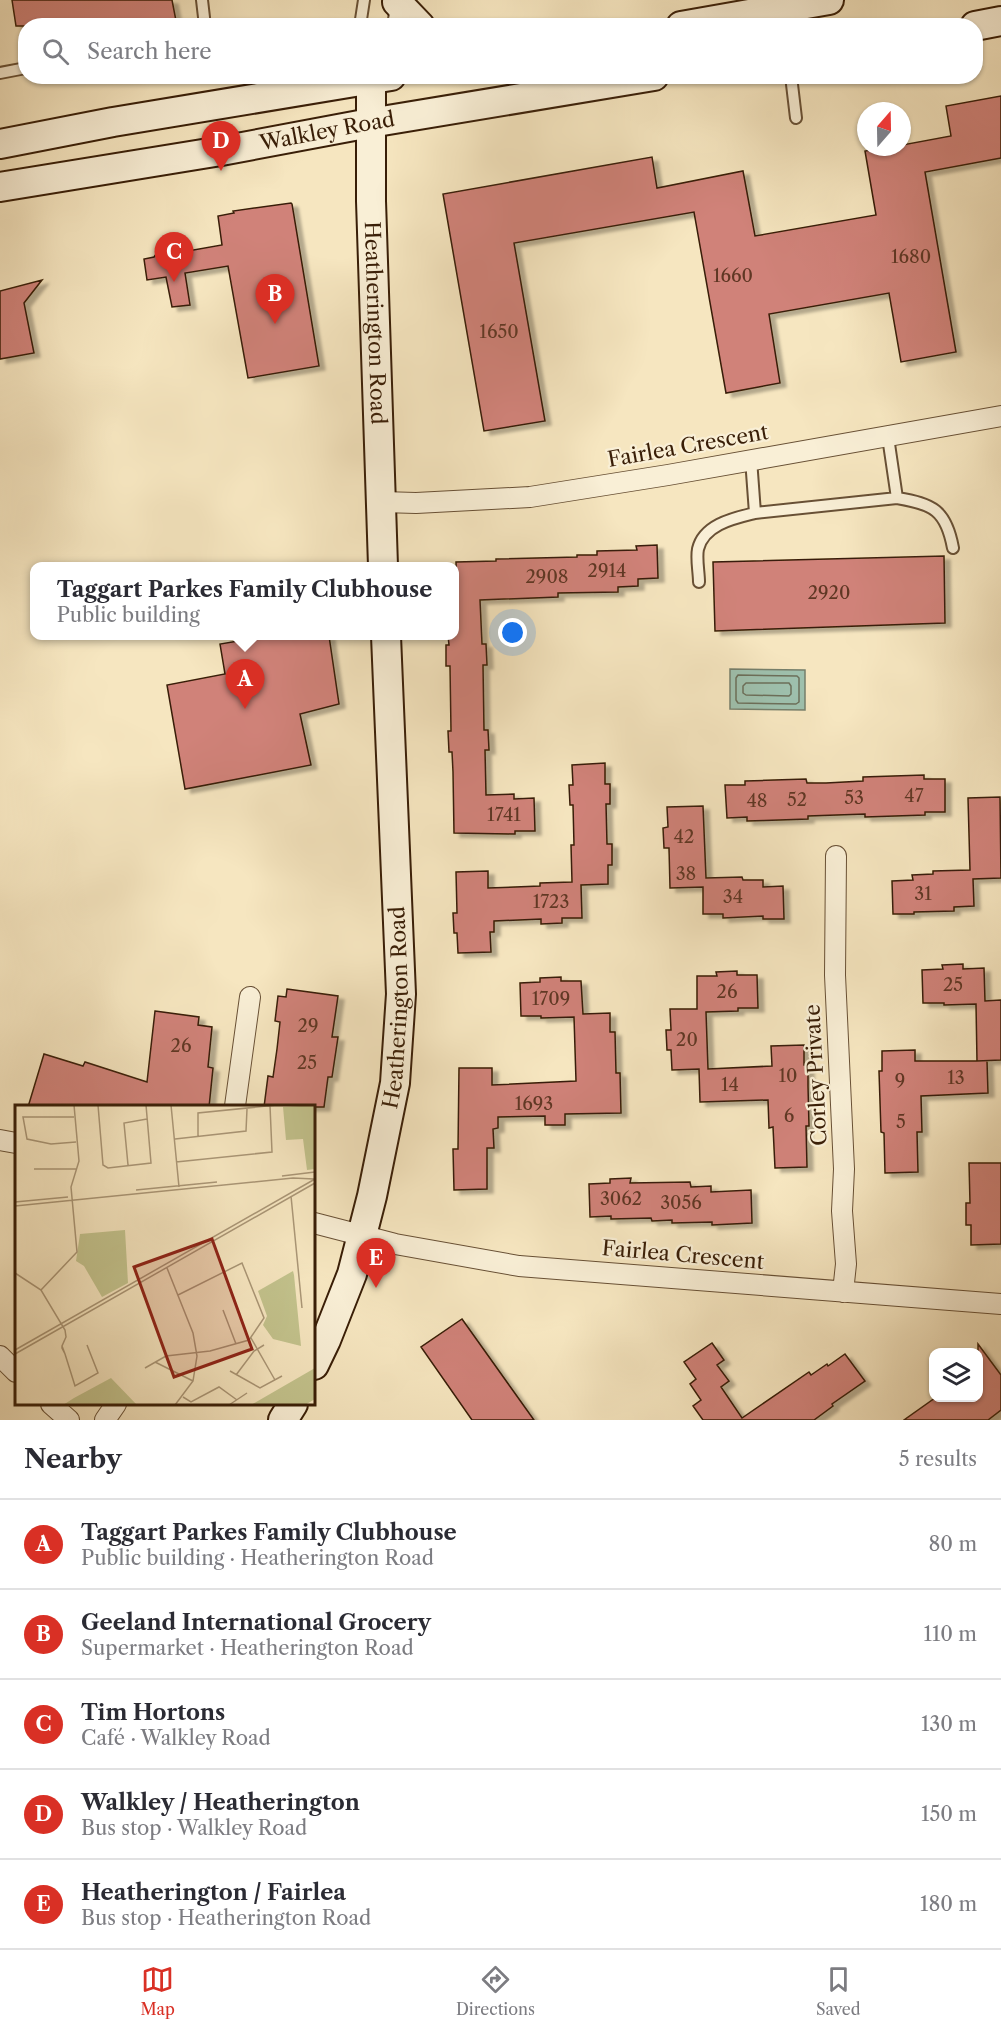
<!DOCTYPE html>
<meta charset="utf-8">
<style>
body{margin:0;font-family:"Libre Caslon Text",serif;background:#f7f7f7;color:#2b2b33}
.controls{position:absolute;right:18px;bottom:18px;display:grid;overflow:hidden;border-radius:12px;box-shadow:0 2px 4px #0004}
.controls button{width:54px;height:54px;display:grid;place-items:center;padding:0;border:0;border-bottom:2px solid #e1e1e2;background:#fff;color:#2b2b33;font:30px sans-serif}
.compass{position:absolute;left:857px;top:102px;width:54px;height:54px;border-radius:50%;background:#fff;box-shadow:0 2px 4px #0004;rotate:20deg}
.you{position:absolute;left:513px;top:633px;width:21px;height:21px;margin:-15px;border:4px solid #fff;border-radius:50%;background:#1a73e8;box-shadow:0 0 0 9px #1a73e833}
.badge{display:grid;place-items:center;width:39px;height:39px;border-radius:50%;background:#d93025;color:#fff;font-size:20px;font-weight:700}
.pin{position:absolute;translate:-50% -50px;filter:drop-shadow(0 2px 3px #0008)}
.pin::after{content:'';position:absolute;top:32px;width:21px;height:18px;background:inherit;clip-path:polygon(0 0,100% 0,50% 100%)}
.popup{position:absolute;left:30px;top:562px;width:429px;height:78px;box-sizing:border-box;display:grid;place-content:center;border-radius:12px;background:#fff;filter:drop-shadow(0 2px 4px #0005);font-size:20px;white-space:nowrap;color:#7c7c81}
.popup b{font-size:22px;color:#2b2b33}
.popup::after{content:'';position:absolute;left:50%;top:100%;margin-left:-12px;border:12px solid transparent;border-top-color:#fff}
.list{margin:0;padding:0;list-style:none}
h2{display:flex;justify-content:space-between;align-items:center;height:78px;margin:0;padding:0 24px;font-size:26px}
h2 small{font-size:20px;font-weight:400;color:#7c7c81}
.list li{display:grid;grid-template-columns:39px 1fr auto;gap:18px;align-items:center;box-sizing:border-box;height:90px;padding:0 24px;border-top:2px solid #e1e1e2}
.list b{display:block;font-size:22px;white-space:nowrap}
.list p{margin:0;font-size:20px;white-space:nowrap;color:#7c7c81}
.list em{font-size:20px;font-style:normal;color:#7c7c81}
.icon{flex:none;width:33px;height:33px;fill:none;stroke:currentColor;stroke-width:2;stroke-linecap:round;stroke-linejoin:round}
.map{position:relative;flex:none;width:1001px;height:1420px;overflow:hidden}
.search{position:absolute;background:#fff;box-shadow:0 2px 4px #0004;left:18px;right:18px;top:18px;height:66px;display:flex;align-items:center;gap:15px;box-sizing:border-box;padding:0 21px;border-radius:24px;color:#7c7c81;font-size:22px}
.sheet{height:528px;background:#fff}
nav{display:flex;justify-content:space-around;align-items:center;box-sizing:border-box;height:84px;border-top:2px solid #e1e1e2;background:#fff;font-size:16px;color:#7c7c81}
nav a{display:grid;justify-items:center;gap:3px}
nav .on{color:#d93025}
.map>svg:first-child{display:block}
.water{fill:#9ec0ad;stroke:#767f6b;stroke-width:1.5}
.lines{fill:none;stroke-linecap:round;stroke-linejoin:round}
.shore{stroke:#6c6f5a;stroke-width:1.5}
.building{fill:#d08279;stroke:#391e07;stroke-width:1.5;filter:url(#shadow)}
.lane-casing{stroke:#685035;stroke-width:14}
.street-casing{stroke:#685035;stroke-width:22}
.secondary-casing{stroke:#391e07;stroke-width:32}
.lane{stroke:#f9efd6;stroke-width:10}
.street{stroke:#f9efd6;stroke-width:20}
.secondary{stroke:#f9efd6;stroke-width:28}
.labels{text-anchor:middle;stroke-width:4.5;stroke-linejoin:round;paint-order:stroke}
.number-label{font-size:18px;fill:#5f3724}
.street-label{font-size:21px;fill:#391e07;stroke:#f9efd6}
.inset-road{fill:none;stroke:#aa9676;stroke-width:1.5}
.view{fill:#8f2418;fill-opacity:0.15;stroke:#8f2418;stroke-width:3}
.inset-edge{fill:none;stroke:#391e07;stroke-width:3}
</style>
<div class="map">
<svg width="1001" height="1420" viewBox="0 0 1001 1420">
<defs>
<filter id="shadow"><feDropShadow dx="6" dy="4" stdDeviation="1.5" flood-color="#0004"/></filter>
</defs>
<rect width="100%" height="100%" fill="#f6e6c0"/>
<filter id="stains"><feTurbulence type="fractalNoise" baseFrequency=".00333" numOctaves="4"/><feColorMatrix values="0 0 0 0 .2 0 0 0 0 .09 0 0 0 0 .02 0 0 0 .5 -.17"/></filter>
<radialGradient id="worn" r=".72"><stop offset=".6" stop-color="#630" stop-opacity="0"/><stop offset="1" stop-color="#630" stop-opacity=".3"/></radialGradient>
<path class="water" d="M730 669 805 670V710L730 709Z"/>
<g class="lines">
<path class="shore" d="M738 675 797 676 799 678V702L796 704 738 703 736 700V678Z
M746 683H789L791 686V694L789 696 746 695 743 693V686Z"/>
</g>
<path class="building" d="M12 0H172L177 26H16Z
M1001 96V158L925 172 956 352 901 362 889 293 769 314 780 383 726 393 694 212 514 243 545 421 484 431 443 194 652 157 657 188 743 171 755 236 876 215 865 151 889 147H902V145L951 136 946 106Z
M291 203 292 204 319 366 248 378 228 266 185 273 190 305 172 307 166 277 147 280 144 259 154 257 159 250 181 246 188 251 222 245 218 216 234 213 233 211Z
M42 280 24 303 34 353 0 359V291Z
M657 545 658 578 638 579V586L618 587V592L558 593V597L480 600 482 644H486L487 665H483L484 730H488L489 750H485L486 795 514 794V799L534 798 535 831H515V834L454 833 453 772 452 752H449L448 731H451L450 666H446V645H449L448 636H455V625H458L456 562 496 561V559L577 557V555H597V551L637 550 636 546Z
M944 556 945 623 715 631 713 562Z
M268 636H329L339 704 300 714 311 765 185 789 167 685 225 674 220 644Z
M605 763V784H610V804H606L607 844H612V865H608V884L581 885 582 918H562V923L541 924V919L494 921V932H490L491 952 458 953 457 933H454L453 913H457L456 872 488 871V888L540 886V883L572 882 571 845H574L573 805H570L569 785H573L572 765Z
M924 775V779H945V812H925V815L865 817V814L808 816V819L747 821V817L727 818 725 785H745V781L806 779 807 783H826L863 781V777Z
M1000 797 1001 878 973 879 974 906 954 907V911L914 912V914H893L892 881 913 880 912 875 933 874V871L970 870 968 798Z
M703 806 706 878 742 877 743 880H763V887L783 886 784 919H763V916L723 918V914H703V887L670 888 669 848H664L663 828 668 827 667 807Z
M963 964V969L984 968 985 1001 1001 1000V1060L977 1061 976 1004 944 1005V1003H923L922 970 943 969 942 965Z
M737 971V975H757L758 1008H738V1011L706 1012 708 1069 772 1066 771 1046 804 1045V1065H808V1086L809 1126H806L807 1167 775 1168 773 1127 769 1128 768 1100 700 1102 699 1069 672 1070 671 1050H667L666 1030H671L670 1009H697V976H717L716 972Z
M561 977V981H581L583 1014 610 1013V1032H615L616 1073H620L621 1113 565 1114V1125H545V1116L498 1117V1128L493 1129 494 1148H487V1189L454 1190 453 1149H458L459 1068H492V1085L576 1081 574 1017 541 1018V1016H521L520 983 540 982V978Z
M287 989 338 996 332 1037H338L332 1077H328L324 1107H264L268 1076 273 1077 277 1049 280 1022 275 1021 278 996 286 997Z
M155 1011 199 1017 198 1025 212 1027 208 1067 213 1068 209 1107H28L44 1054 83 1066 85 1062 147 1082Z
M915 1050V1061H987L988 1093 921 1096 922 1132H917L918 1172 885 1173 884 1133 881 1132 879 1071H882V1051Z
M969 1163H1001V1244L971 1245V1225H966V1203H970Z
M631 1178 630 1183 690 1182 691 1187 711 1186V1192L751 1190 752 1223 712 1225V1222L672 1223V1220L652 1221 651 1218 611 1219V1216L590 1217 589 1184 610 1183V1179Z
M462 1319 514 1392 534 1420H472L421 1347Z
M712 1343 724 1360 717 1365 729 1381 721 1387 742 1418 809 1372 811 1375 827 1364 828 1366 845 1354 865 1381 832 1404 833 1406 814 1420H703L693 1406 701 1400 690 1384 696 1379 684 1362Z
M978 1344 1001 1375V1410L988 1420H904L935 1398H978Z"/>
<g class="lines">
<defs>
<path id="lane" d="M202 0 205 26
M360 26 364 0
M393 26 396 6
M0 73 26 68
M791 76 796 118
M751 459 755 513 897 498 888 437
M897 498C933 504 946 510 953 548
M699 582C699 572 696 559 698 549 704 524 735 518 755 513"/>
<path id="street" d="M382 502 416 503 530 497 668 475 1001 416
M836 856 835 975 844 1169 842 1211 846 1264 843 1292
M235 1106 250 997
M0 1140 16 1143
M314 1223 395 1244 519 1266 1001 1304
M0 1356 16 1372
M51 1404 69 1420
M105 1420 116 1404"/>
<g id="secondary">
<path d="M397 2 420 26"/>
<path d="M681 26 829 0"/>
<path d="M975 26 1001 21"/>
<path id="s1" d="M371 79V201L383 566"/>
<path d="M0 144 113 122 391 76"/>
<path id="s2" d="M0 187 221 151 370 123 654 76"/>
<path id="s3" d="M314 1365 326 1340 352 1274 372 1196 395 1083 401 994 386 636"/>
<path d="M283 1420 293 1404"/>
</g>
</defs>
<use href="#lane" class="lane-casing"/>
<use href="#street" class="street-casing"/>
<use href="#secondary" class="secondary-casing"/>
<use href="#lane" class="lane"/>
<use href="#street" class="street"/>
<use href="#secondary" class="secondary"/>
</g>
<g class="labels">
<g class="number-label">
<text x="911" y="263">1680</text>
<text x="733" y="282">1660</text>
<text x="499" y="338">1650</text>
<text x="607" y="577">2914</text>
<text x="547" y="583">2908</text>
<text x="829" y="599">2920</text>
<text x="914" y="802">47</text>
<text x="854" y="804">53</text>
<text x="797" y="806">52</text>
<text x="757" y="807">48</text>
<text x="504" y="821">1741</text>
<text x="684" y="843">42</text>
<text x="686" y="880">38</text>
<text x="923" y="900">31</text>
<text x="733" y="903">34</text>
<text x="551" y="908">1723</text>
<text x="953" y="991">25</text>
<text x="727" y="998">26</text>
<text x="551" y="1005">1709</text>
<text x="308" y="1032">29</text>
<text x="687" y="1046">20</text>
<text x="181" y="1052">26</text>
<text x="307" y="1069">25</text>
<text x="788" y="1082">10</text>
<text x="956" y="1084">13</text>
<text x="900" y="1087">9</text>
<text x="730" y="1091">14</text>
<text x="534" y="1110">1693</text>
<text x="789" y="1122">6</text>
<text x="901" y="1128">5</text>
<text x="621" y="1205">3062</text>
<text x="681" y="1209">3056</text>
</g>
<g class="street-label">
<text dy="7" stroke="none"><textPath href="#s2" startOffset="332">Walkley Road</textPath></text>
<text dy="7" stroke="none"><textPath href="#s1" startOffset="244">Heatherington Road</textPath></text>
<text transform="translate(688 446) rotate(-10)" y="7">Fairlea Crescent</text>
<text dy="7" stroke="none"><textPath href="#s3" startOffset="370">Heatherington Road</textPath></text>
<text transform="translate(816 1075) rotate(-93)" y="7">Corley Private</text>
<text transform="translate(683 1255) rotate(5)" y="7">Fairlea Crescent</text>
</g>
</g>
<g transform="translate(15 1105)">
<rect width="300" height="300" fill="#f6e6c0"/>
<path d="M300 0V64L292 65 288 34 271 35 268 2ZM110 125 113 178 87 192 69 161 61 156 65 129ZM278 166 279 170 286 241 258 234 248 220 252 211 243 186ZM300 263V294L290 300H236ZM96 273 122 300H48L59 293Z" fill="#c3c38d"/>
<path class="inset-road" d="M83 0 88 60 93 63 136 58 131 0M156 0 164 82M59 12H8L12 34 36 39 61 37M183 31V8L262 0M160 34 231 26 232 4M161 57 257 47 255 1M113 60 109 18 132 14M19 64H61M267 71 300 67M121 85 202 77M276 91 287 203M0 97 53 92M0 101 278 73 299 74M152 163 178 228 182 251 178 276 160 300M0 168 26 185 50 225 51 232 47 241V243L50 249 47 241M26 185 62 147 56 82 64 56 59 0M208 205 221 239M236 233 260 275M0 245 300 74M0 249 300 78M50 249 60 281 83 268 72 240M140 257 178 276M130 263 151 251 195 246 234 235 249 213 227 158 163 190M215 266 245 283 267 271M221 270 239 246 249 240M168 292 176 297 204 282 222 295M214 300 232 288"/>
<path class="view" d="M197 134 237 244 159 272 119 162Z"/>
<rect width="300" height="300" class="inset-edge"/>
</g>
<rect width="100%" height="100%" filter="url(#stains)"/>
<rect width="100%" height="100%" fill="url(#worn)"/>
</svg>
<div class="controls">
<button><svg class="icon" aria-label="layers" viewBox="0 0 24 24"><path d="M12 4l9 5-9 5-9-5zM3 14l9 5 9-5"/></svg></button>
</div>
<svg class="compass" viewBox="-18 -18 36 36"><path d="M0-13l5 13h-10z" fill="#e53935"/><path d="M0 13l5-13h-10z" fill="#7c7c81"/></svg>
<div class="you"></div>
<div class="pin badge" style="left:245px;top:709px">A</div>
<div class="popup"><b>Taggart Parkes Family Clubhouse</b>Public building</div>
<div class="pin badge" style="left:275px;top:324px">B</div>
<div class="pin badge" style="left:174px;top:282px">C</div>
<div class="pin badge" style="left:221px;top:171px">D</div>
<div class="pin badge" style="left:376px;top:1288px">E</div>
<div class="search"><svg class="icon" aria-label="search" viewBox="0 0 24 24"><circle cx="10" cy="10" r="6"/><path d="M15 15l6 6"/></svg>Search here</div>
</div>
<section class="sheet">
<h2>Nearby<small>5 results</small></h2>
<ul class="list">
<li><span class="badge">A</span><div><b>Taggart Parkes Family Clubhouse</b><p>Public building · Heatherington Road</p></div><em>80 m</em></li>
<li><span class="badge">B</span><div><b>Geeland International Grocery</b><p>Supermarket · Heatherington Road</p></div><em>110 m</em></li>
<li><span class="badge">C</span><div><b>Tim Hortons</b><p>Café · Walkley Road</p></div><em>130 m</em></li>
<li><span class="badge">D</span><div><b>Walkley / Heatherington</b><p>Bus stop · Walkley Road</p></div><em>150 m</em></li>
<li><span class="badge">E</span><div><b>Heatherington / Fairlea</b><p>Bus stop · Heatherington Road</p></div><em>180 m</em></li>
</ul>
</section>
<nav>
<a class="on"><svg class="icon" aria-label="map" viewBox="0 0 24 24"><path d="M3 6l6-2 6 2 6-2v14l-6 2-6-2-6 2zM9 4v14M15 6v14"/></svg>Map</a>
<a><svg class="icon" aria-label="directions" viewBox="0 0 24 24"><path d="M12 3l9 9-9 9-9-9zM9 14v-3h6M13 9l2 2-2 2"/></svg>Directions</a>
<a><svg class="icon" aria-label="saved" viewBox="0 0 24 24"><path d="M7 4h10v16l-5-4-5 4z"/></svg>Saved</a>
</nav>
